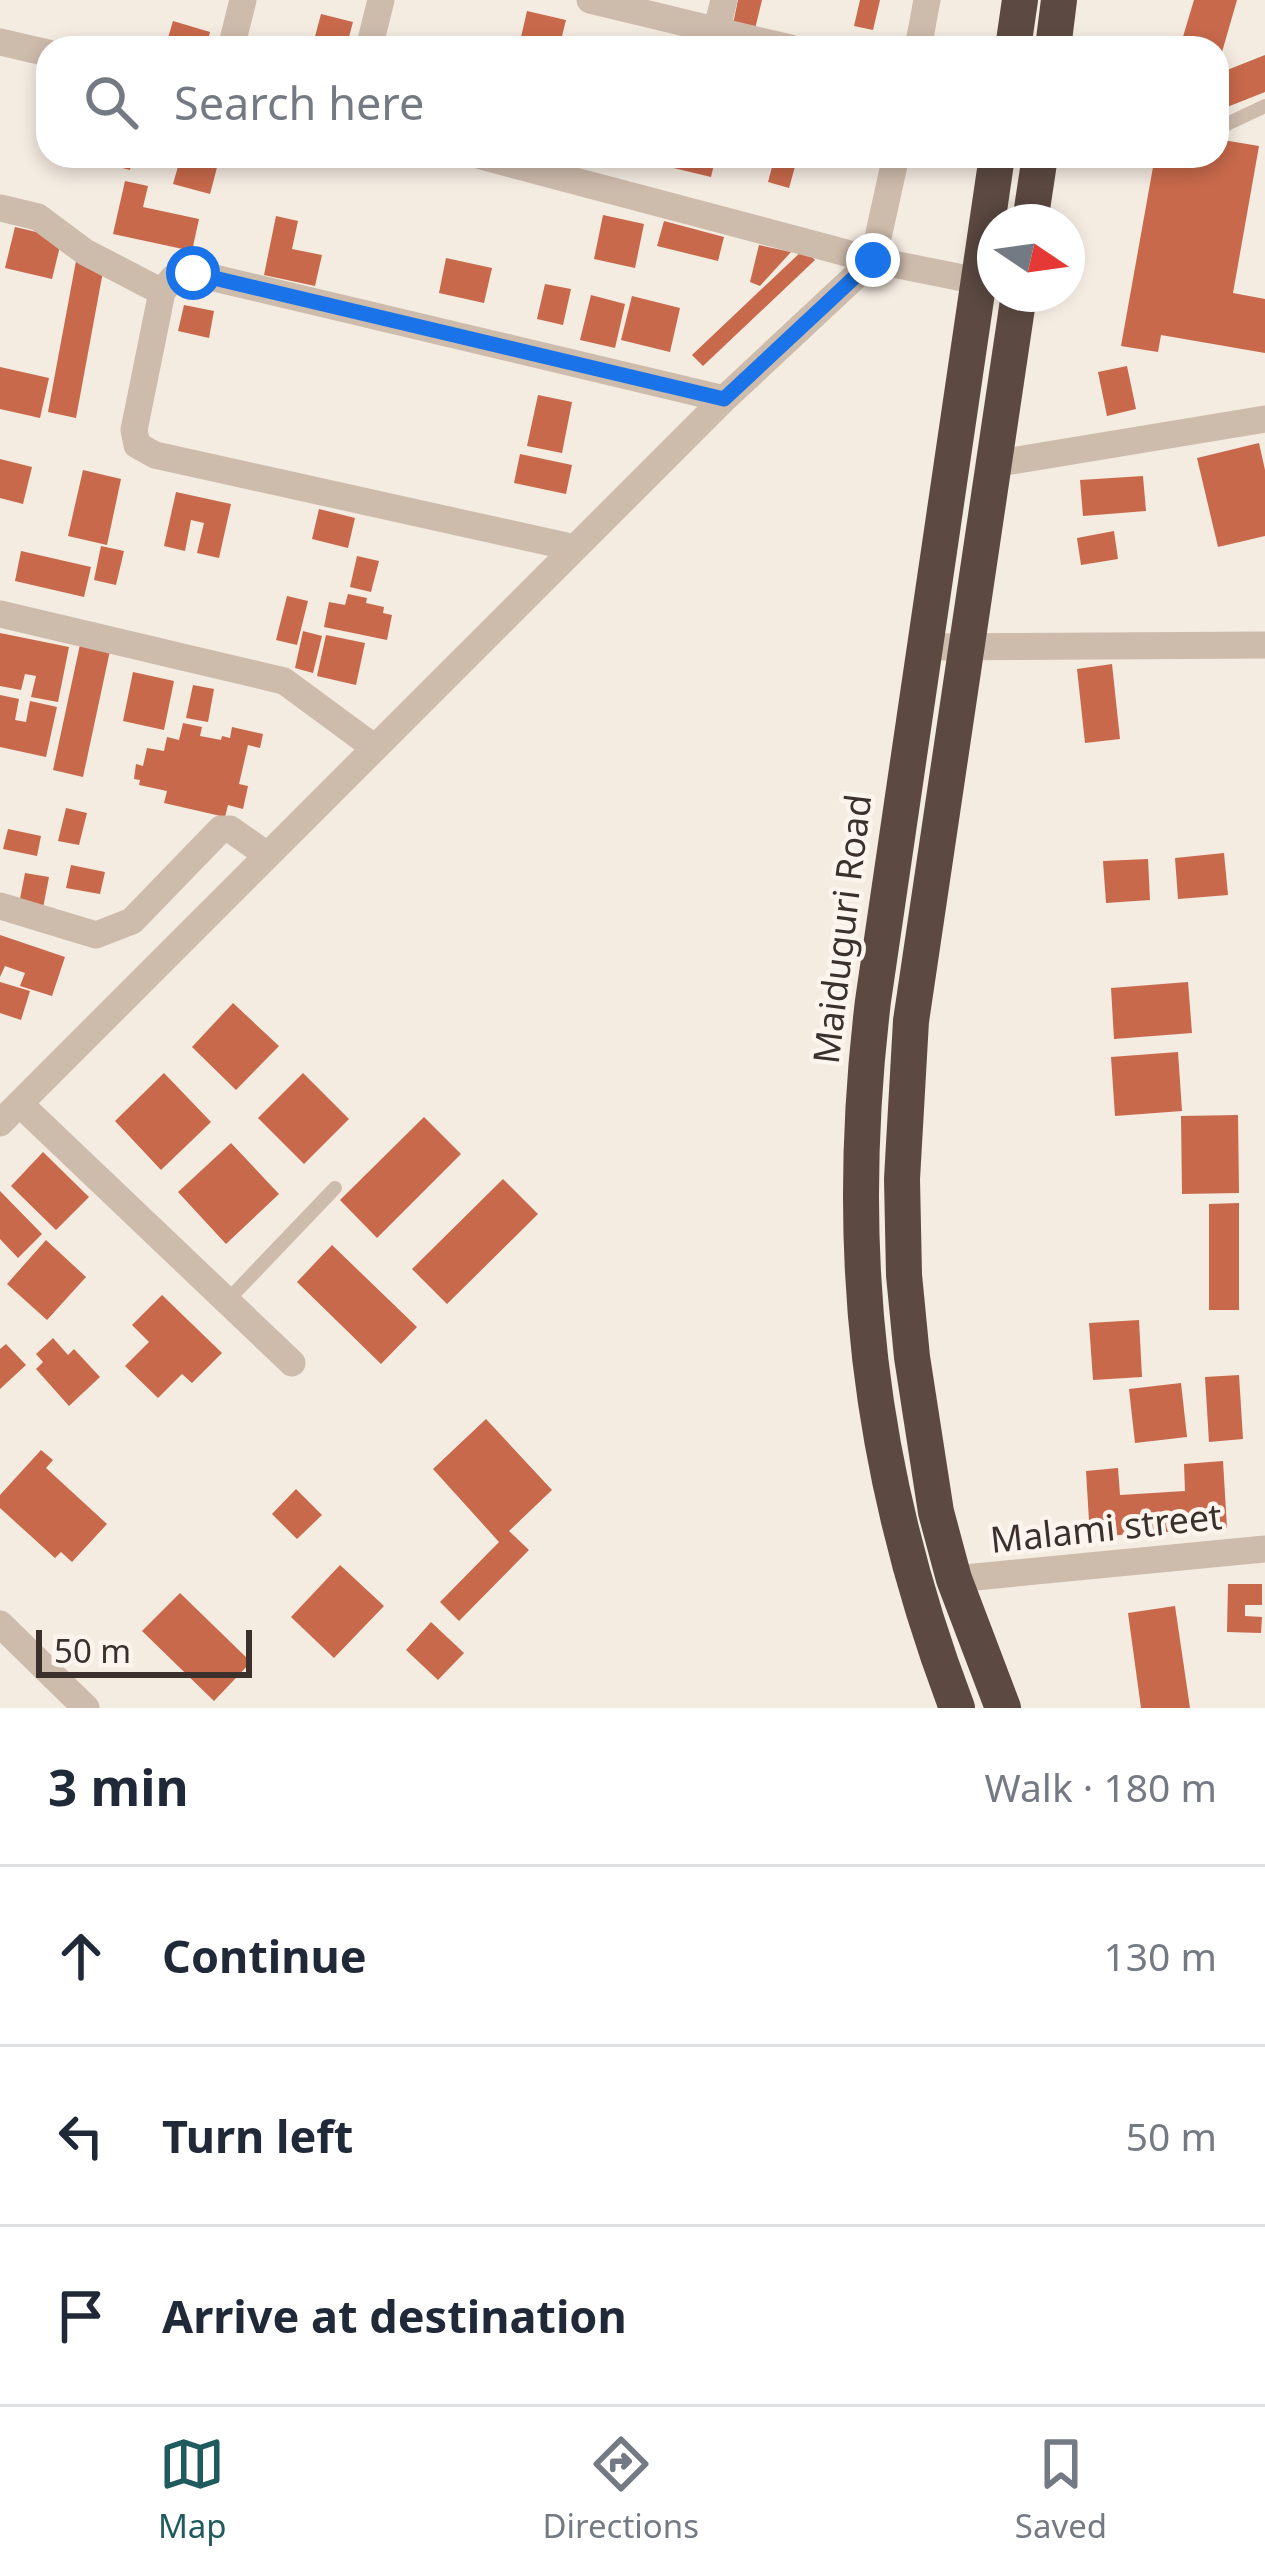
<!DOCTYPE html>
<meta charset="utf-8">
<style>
body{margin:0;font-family:"Noto Sans",sans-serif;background:#f6f6f7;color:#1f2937}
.compass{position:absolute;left:977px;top:204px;width:108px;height:108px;border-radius:50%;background:#fff;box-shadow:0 6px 18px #0003;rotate:103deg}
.scale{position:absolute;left:36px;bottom:30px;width:216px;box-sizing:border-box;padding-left:12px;border:6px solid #3b302b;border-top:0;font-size:33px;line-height:42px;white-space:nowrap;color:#3b302b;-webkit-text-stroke:9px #fbf5ee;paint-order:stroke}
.stop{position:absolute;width:36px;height:36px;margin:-27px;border:9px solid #1a73e8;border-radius:50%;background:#fff}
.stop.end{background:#1a73e8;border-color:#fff;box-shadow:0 3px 12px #0008}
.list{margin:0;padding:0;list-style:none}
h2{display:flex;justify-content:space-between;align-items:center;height:156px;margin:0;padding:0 48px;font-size:51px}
h2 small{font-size:39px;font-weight:400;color:#747a83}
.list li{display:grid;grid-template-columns:78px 1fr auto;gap:36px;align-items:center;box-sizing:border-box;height:180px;padding:0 48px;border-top:3px solid #e0e1e3}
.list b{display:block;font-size:45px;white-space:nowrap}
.list em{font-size:39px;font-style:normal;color:#747a83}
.icon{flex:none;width:66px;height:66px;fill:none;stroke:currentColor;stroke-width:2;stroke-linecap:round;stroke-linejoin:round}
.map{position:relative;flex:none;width:1265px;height:1708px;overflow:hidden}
.search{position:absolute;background:#fff;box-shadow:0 6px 18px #0003;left:36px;right:36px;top:36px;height:132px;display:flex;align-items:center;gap:30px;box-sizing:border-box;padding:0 42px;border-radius:36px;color:#747a83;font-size:45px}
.sheet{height:696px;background:#fff}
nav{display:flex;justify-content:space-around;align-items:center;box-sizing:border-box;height:168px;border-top:3px solid #e0e1e3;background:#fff;font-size:33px;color:#747a83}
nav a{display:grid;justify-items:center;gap:6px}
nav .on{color:#1f5a5e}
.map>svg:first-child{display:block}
.building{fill:#c8694b}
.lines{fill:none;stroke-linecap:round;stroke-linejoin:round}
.lane{stroke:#cdbbac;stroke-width:14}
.street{stroke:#cdbbac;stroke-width:27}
.highway{stroke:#5c4a42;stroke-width:36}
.route{stroke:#1a73e8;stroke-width:15}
.labels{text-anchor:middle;stroke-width:9;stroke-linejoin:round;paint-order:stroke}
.street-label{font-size:36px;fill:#3b302b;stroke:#fbf5ee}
</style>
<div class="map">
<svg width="1265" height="1708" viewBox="0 0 1265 1708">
<rect width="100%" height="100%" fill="#f4ebe1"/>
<path class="building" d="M738 0H762L755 29 733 24Z
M860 0H880L873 30 854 26Z
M1194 0H1237L1222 52 1182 40Z
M527 11 566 20 559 48 519 46Z
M321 14 353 22 346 48H312Z
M173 21 210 32 206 48H165Z
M1265 55V92L1217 111V74Z
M1217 139 1259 146 1233 293 1265 299V353L1161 335 1158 352 1121 346 1155 156H1217Z
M93 156H133L130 170 92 160Z
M181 156H220L210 194 173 184Z
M663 156H716L711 177 661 165Z
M775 156H798L789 188 768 182Z
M125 181 148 186 143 207 199 219 192 251 113 234Z
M603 215 644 224 635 268 594 259Z
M276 216 298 221 292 249 322 255 315 286 264 275Z
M664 221 724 237 718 261 657 246Z
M15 227 62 238 52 279 5 268Z
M759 245 791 252 760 286 750 282Z
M804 249 815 260 703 366 692 355Z
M446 258 492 268 484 303 439 293Z
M76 261 104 266 76 418 48 412Z
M545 284 571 289 563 325 537 319Z
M591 295 625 304 615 348 580 340Z
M632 296 680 308 670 352 621 340Z
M184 305 214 311 209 338 178 331Z
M1127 366 1136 409 1107 416 1098 372Z
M0 367 49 378 40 418 0 409Z
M538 395 572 402 562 453 527 446Z
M1259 443 1265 470V536L1218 547 1197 458Z
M520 454 572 465 566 494 514 483Z
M0 459 32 467 23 504 0 498Z
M83 470 121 479 107 545 68 536Z
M1143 476 1146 511 1083 516 1080 480Z
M176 492 231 504 219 558 197 553 204 523 191 520 185 551 164 546Z
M319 509 355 518 348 548 312 539Z
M1114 531 1118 559 1081 565 1077 538Z
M101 546 124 551 116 585 94 580Z
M21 551 91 567 84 597 15 581Z
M357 556 379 561 371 592 350 587Z
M348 594 367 598 366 603 384 607 383 613 392 615 387 640 324 627 329 602 345 605Z
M287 596 308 601 297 645 276 640Z
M303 631 322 636 313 673 295 668Z
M0 633 69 647 58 702 31 697 36 676 25 674 21 690 0 686Z
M326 635 365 643 356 685 317 676Z
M81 640 111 646 83 777 53 770Z
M1112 664 1120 739 1085 743 1077 669Z
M133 672 174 681 164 730 123 721Z
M193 685 214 689 208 722 186 718Z
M0 695 19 699 15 720 26 722 30 701 57 707 46 757 0 747Z
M183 723 202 727 200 736 221 740 222 736 230 738 232 727 263 734 260 748 248 745 239 784 248 786 243 809 228 805 225 817 164 803 167 791 139 785 140 780 134 779 136 764 143 766 147 748 164 751 167 737 179 740Z
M66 808 87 813 79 845 58 841Z
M8 829 41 836 37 856 3 849Z
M1224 853 1228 895 1178 899 1175 858Z
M1148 859 1150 900 1106 903 1103 861Z
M71 865 105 872 100 894 66 888Z
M25 873 49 877 43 908 19 904Z
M0 935 65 957 52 996 20 986 25 973 5 966 0 977Z
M0 982 30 991 21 1020 0 1013Z
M1188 982 1192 1033 1114 1039 1111 988Z
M233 1003 279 1046 236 1090 192 1047Z
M1178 1052 1182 1111 1115 1116 1111 1057Z
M164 1073 211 1122 161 1170 115 1121Z
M303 1073 349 1119 304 1164 258 1118Z
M1238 1115 1239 1193 1182 1194 1181 1116Z
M424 1117 461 1154 377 1238 340 1200Z
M231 1143 279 1194 226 1244 178 1192Z
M43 1152 89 1197 56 1230 11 1186Z
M503 1179 538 1214 447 1304 412 1269Z
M0 1191 42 1234 18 1258 0 1239Z
M1239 1203V1310H1209V1204Z
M46 1240 86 1277 47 1320 7 1284Z
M332 1245 417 1327 381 1364 297 1282Z
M162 1295 222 1353 192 1383 182 1374 158 1398 125 1366 149 1342 132 1325Z
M1139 1320 1142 1377 1093 1380 1089 1323Z
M53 1338 68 1355 74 1349 100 1377 69 1406 36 1369 43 1362 36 1354Z
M6 1344 26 1365 0 1389V1349Z
M1239 1375 1243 1439 1209 1442 1205 1377Z
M1181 1383 1187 1437 1135 1443 1129 1389Z
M486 1419 552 1490 509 1531 529 1550 459 1621 440 1602 499 1542 433 1469Z
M41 1450 53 1460 46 1468 107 1524 72 1562 61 1552 55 1558 0 1508V1495Z
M1223 1461 1227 1528 1090 1537 1086 1471 1118 1468 1120 1495 1185 1491 1184 1464Z
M296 1489 322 1515 297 1539 272 1514Z
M340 1565 384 1606 334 1658 291 1617Z
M1228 1584H1262V1605H1245V1616L1262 1617 1261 1633 1227 1632Z
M180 1593 251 1662 214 1701 142 1631Z
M1175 1606 1190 1708H1141L1128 1613Z
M431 1622 464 1653 438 1680 406 1650Z"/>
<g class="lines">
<path class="lane" d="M1217 122 1227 124 1265 106
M227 1301 335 1188"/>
<path class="street" d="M590 0 790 48
M716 32 724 0
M0 42 48 53
M231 48 243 0
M369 48 381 0
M918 48 927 0
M481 156 873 260 978 281
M0 208 38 217 85 252 162 292
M993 464 1265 419
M575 548 155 455 137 445 134 430 162 292 173 278 193 273 724 399
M0 614 284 681 375 748
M923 647 1265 645
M0 906 96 935 132 921 221 829H230L267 855
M20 1104 292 1363
M0 1123 724 399 873 260 896 156
M954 1579 1265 1549
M0 1624 86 1708"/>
<path class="highway" d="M1013 48 1020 0
M1053 48 1059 0
M1030 222 1040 156
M957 1708C868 1474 843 1250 873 1001L997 156
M1003 1708 954 1579 936 1512 912 1357 904 1275 902 1179 911 1021 1019 294"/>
</g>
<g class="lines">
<path class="route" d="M193 273 724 399 873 260"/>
</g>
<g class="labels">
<g class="street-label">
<text transform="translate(842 929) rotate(-83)" y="13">Maiduguri Road</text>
<text transform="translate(1106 1528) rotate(-6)" y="13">Malami street</text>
</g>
</g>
</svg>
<svg class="compass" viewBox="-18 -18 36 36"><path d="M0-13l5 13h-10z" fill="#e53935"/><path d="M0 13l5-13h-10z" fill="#747a83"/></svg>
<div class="scale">50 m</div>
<div class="stop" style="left:193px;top:273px"></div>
<div class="stop end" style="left:873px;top:260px"></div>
<div class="search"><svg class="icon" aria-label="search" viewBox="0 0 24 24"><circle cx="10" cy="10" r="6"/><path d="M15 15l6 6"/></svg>Search here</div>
</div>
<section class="sheet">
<h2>3 min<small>Walk · 180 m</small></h2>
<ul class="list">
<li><svg class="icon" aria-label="ahead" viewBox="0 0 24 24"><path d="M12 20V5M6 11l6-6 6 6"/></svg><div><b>Continue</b></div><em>130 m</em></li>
<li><svg class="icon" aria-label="left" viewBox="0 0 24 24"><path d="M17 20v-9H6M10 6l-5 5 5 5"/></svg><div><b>Turn left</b></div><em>50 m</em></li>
<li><svg class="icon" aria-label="arrive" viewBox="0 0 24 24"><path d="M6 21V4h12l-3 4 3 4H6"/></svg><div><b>Arrive at destination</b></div></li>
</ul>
</section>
<nav>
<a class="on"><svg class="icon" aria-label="map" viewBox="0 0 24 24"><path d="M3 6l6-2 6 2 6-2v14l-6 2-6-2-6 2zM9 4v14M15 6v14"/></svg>Map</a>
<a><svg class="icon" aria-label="directions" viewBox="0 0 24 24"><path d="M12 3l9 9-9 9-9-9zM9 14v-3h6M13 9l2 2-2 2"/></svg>Directions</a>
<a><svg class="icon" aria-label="saved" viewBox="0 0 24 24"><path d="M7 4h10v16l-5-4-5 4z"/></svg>Saved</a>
</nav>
